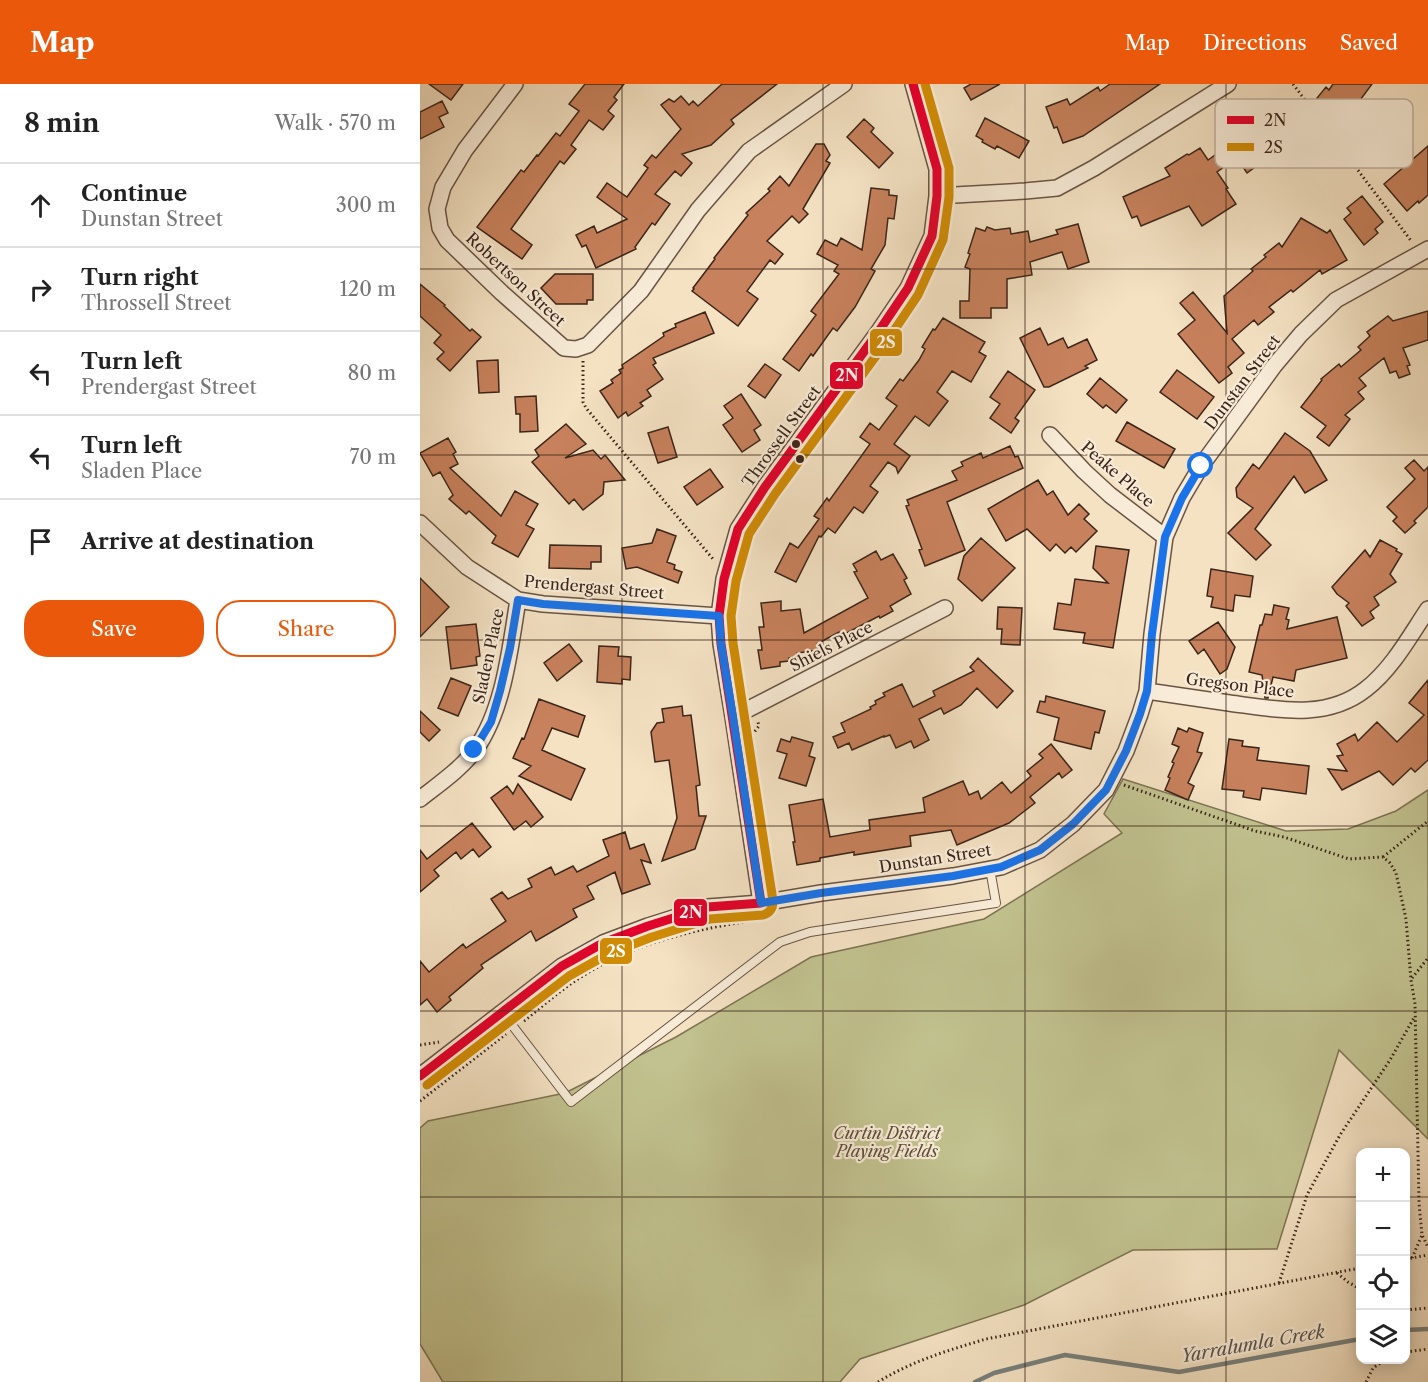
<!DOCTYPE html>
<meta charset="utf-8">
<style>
body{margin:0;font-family:"Libre Caslon Text",serif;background:#f2f2f2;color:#222}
.controls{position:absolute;right:18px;bottom:18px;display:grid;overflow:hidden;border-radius:12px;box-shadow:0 3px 15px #0003}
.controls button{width:54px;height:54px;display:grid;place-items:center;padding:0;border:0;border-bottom:2px solid #e0e0e0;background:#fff;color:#222;font:30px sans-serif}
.stop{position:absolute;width:18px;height:18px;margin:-14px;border:4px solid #1a73e8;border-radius:50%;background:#fff}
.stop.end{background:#1a73e8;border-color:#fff;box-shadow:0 2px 6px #0008}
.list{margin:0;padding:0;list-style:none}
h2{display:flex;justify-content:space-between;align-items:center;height:78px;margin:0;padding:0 24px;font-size:26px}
h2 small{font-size:20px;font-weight:400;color:#767676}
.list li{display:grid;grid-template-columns:39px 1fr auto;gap:18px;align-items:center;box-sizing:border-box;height:84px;padding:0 24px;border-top:2px solid #e0e0e0}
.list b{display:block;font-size:22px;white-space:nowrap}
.list p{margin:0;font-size:20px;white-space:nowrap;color:#767676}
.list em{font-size:20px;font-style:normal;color:#767676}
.actions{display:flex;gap:12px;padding:18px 24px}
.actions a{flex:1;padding:14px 0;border:2px solid #ea580c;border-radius:24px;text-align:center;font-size:21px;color:#ea580c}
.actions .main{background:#ea580c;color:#fff}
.icon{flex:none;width:33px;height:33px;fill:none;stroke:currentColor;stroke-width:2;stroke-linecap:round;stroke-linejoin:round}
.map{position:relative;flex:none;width:1008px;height:1298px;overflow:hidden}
header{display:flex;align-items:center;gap:36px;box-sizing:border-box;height:84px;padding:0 30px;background:#ea580c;color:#fff}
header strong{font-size:28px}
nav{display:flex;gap:33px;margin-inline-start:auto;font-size:21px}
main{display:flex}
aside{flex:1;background:#fff}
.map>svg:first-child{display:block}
.green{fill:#c1c28f;stroke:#7e7454;stroke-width:1.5}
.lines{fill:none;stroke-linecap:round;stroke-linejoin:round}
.stream{stroke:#77807c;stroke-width:4.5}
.building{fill:#c7815c;stroke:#3b251a;stroke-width:1.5}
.service-casing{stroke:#695444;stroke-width:10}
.minor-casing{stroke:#695444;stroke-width:18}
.path{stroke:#3b251a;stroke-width:3;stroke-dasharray:1.5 3;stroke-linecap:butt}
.service{stroke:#f8ecd8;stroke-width:8}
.minor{stroke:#f8ecd8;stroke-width:15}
.bus-1-casing{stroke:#f8ecd8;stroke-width:14}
.bus-2-casing{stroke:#f8ecd8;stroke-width:14}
.bus-1{stroke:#e4002b;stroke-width:9}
.bus-2{stroke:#d18c05;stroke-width:9}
.route{stroke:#1a73e8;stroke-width:8}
.grid{fill:none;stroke:#3b251a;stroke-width:1.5;stroke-opacity:0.55}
.bus-dot{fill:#3b251a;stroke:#f8ecd8;stroke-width:2}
.labels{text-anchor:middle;stroke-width:4.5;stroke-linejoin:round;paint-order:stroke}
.street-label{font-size:16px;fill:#3b251a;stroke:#f8ecd8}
.park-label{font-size:16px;font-style:italic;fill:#5c4c37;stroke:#f8ecd8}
.water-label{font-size:18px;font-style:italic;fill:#59524b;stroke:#f8ecd8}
.key{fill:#f8ecd8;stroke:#bfb09f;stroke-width:1.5}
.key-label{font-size:16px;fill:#3b251a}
.line-badge{stroke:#f8ecd8;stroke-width:2}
.badge-label{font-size:16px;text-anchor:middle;font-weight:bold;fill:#fff}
</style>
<header>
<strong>Map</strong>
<nav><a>Map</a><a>Directions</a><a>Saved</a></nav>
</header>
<main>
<aside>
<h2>8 min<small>Walk · 570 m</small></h2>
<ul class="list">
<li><svg class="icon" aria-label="ahead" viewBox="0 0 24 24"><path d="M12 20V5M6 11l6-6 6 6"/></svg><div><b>Continue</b><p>Dunstan Street</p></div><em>300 m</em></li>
<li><svg class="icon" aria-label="right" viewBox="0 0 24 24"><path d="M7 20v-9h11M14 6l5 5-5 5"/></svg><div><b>Turn right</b><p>Throssell Street</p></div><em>120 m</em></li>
<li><svg class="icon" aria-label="left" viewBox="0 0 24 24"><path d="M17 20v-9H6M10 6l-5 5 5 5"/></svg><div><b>Turn left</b><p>Prendergast Street</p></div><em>80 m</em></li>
<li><svg class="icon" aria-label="left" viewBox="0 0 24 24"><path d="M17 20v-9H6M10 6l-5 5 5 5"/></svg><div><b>Turn left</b><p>Sladen Place</p></div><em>70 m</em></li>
<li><svg class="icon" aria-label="arrive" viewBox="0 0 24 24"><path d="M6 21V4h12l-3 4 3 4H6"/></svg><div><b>Arrive at destination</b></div></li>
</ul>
<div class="actions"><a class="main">Save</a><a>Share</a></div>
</aside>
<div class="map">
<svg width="1008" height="1298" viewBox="0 0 1008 1298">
<rect width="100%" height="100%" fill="#f4e2c3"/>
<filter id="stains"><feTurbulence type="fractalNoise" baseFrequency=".00333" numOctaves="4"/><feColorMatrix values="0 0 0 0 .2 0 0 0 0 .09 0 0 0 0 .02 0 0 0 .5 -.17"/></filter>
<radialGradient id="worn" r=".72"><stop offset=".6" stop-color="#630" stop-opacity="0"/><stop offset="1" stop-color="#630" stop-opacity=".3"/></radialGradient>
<path class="green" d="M703 695 866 747 928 745 976 727 1008 706V1055L919 966 857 1165 713 1166 604 1221 440 1275 420 1298H23L0 1260V1044L8 1037 145 1009 256 953 391 873 564 835 702 749 684 730Z"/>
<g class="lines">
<path class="stream" d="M986 1246 1008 1245
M555 1298 574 1289 645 1271 759 1288 940 1255"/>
</g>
<path class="building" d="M9 0H43L31 16Z
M165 0H204L194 13 197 16 188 27 194 32 183 46 169 36 151 61 156 65 144 80 140 77 91 145 112 161 102 175 57 143 101 86 104 88 117 71 118 72 136 49 140 52 159 27 149 20Z
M302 0H357L311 36 314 40 291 61 262 70 272 79 261 92 255 87 235 110 250 120 235 141 232 139 215 163 216 165 176 184 166 161 162 163 156 151 174 142 177 149 207 135 177 113 187 99 207 113 228 84 224 81 232 71 236 74 261 45 241 21 249 15 254 18 261 12 269 21 273 17 278 22Z
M551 0H580L551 16 544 4Z
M690 0H740L663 52 643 59 637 43 634 44 626 23 647 15 650 21 678 3 680 7Z
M913 0H952L932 27 923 20 916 28 897 14 906 3 909 6Z
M22 17 28 29 19 33 24 43 0 55V28Z
M871 21 891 45 890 47 895 53 882 63 875 54 827 89 817 74 797 88 808 104 806 105 816 120 782 142 769 122 721 142 717 132 712 134 703 113 750 92 745 84 767 70 769 71 780 64 788 76 809 61 807 57 826 44 830 50 855 30 857 33Z
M565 34 609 57 599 74 577 62 575 65 562 58 563 56 556 52Z
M444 35 454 44 451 48 473 69 459 84 427 53Z
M396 60H404L410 71 406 77 410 79 383 125 388 130 379 139 372 132 347 157 363 170 355 180 350 176 327 207 338 215 318 242 272 207 274 205 273 204 295 175 294 174 328 131 326 129 350 107 348 105 360 92 369 102Z
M1008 62V111L999 119 998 117 987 127 964 100Z
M451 104 469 106V111L477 112 474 135 468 134 465 161 451 185 455 187 435 223 417 247 413 244 393 272 391 270 379 287 363 275 396 231 391 227 419 190 414 187 418 181 397 170 405 156 417 162 421 154 442 166Z
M942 112 963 138 955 145 958 149 944 161 924 135 931 129 927 124Z
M881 134 907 149 910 146 927 176 902 190 900 186 873 208 871 206 849 223 854 228 838 241 834 236 812 255 824 269 808 283 812 289 799 299 758 250 775 236 760 219 773 208 807 249 804 212 833 187 831 185 846 173 844 171 859 159 862 163Z
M658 140 669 178 648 185 642 168 610 178 612 191 587 195V224H571V234H540V217H549L550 185 545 183 550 170 548 169 556 144 565 147 567 143 575 146 590 144 591 150 608 147 610 158 638 150 636 146Z
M135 190H173V216H167V220H136L121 204Z
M0 200 25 221 24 222 50 247 52 245 61 253 30 287 17 275 24 268 14 259 21 251 0 232Z
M1008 227V256L983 264 990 281 987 282 990 290 979 294 976 287 970 289 964 274 939 294 946 302 938 308 944 315 925 331 930 335 909 362 897 353 906 342 881 323 902 296 901 295 919 280 921 283 941 266 938 263 950 252 947 248 968 232 973 237Z
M285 228 294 249 233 274 236 279 233 281 243 295 227 306 231 312 220 319 223 322 208 332 206 328 198 334 180 307 193 299 191 296 201 289 199 286 203 284 202 281 244 252 243 249 256 243 255 240Z
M523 234 565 258 559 268 566 272 551 298 532 287 517 308 528 317 509 342 495 332 474 360 490 372 478 389 476 383 468 378 450 402 458 408 443 429 434 423 415 449 408 444 401 453 399 452 376 498 355 488 370 459 378 464 399 435 394 432 407 414 409 417 450 360 440 353 450 339 459 346 477 322 466 314 480 295 483 297 499 276 505 265 502 263 513 245 515 246Z
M620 244 628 261 643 254 648 264 667 255 677 276 665 282 668 284 629 303H624L600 254Z
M78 276 79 308 59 309 57 277Z
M345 280 361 291 345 314 328 302Z
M757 286 794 313 777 335 740 308Z
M588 287 615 306 595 334 599 337 591 349 570 334 580 320 570 313Z
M680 294 707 316 696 329 686 321 683 324 667 310Z
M321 310 341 341 334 346 340 356 322 368 303 341 313 334 304 322Z
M116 312 118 347 100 348V330H96L95 313Z
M707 338 755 365 744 384 696 357Z
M146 340 166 360 145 374 173 366 181 375 185 371 205 396 184 398 183 410 163 426 154 415 149 420 112 378 119 372 115 366Z
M248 343 257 373 238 379 228 349Z
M865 349 890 367 907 396 885 409 874 392 835 445 851 461 836 476 808 449 833 424 817 413 816 404 833 380 839 385Z
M28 354 36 368 33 370 38 380 30 384 81 432 95 407 118 420 106 441 114 445 98 473 72 459 76 452 49 427 46 430 29 415 33 411 20 388 13 392 0 369Z
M590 362 595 373 598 372 603 384 527 418 545 466 505 482 499 466 502 465 486 422 489 421 487 416 537 396 532 387 543 382 541 378 561 369 563 374Z
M994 376 1004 387 1008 383V423L994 437 996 439 985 449 973 437 977 433 967 423 995 395 985 384Z
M290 385 303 403 277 421 264 403Z
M618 396 627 411 633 407 648 431 659 420 669 430 664 435 677 447 656 468 651 463 645 469 636 460 630 467 607 445 586 457 568 425Z
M237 445 256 452 247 478 255 481 254 485 262 488 258 499 217 483 206 485 202 464 232 459Z
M561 454 595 484 562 517 538 495 544 472Z
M960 456 977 465 976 467 982 470 970 490 976 498 954 513 959 521 950 528 954 534 942 542 926 522 929 519 917 510 912 503 945 466 950 473Z
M130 461 181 462V478H171V485L129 484Z
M676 462 709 466 693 564 663 559 665 549 634 545 638 519 651 521 655 495 688 499 673 484Z
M456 467 461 476 473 470 487 494 484 496 491 510 470 522 473 527 460 534 459 532 421 552 419 548 397 560 398 566 377 569 378 573 369 574V577L360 578V582L341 585 338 566H342L339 543H344L341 519 361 517V527L380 525 384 549 448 514 434 488 437 487 433 480Z
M791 485 833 492 830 513 815 511 813 527 791 523 793 513 787 512Z
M0 494 29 523 0 553Z
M854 521 869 524 866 535 869 536 867 545 917 533 927 574 876 586 874 597 853 593 848 614H845L842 591 829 588 840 541H842L845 530 852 531Z
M578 523 602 524 600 561 581 560 582 545H577Z
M798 538 815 563 807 585 800 590 784 565 778 570 769 557Z
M56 540 60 572 56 573 57 581 31 585 26 543Z
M149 560 162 577 137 597 124 579Z
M179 562 199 563 198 572 211 573 210 596 202 595V600L177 598Z
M558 574 593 607 577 624 557 604 541 621 524 630 521 624 499 635 509 656 494 664 491 657 476 664 470 651 464 653V652L432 666 429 659 418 664 413 653 425 648 421 639 451 625 450 623 456 620 455 617 465 612 463 609 482 600 493 623 515 612 513 607 554 587 550 583Z
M31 594 51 602 38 632 18 624Z
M1008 596V676L995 688 991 684 973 701 959 687 922 706 908 685 927 687 917 672 923 671 917 660 935 650 938 657 957 638 977 658 1004 631 989 619Z
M626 612 685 627 679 649 675 648 671 665 634 656 639 634 617 628 620 617 625 618Z
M119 615 165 632 158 653 132 644 122 666 165 685 151 716 99 692 111 682 93 674 102 654 104 655Z
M262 622 263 632 271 631 280 701 276 702 279 732H286L275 765 242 777 257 734 249 676 235 678 231 648 237 639 244 638 242 625Z
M0 627 20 646 9 657 0 648Z
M758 644 767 648 769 644 783 649 777 668 782 669 768 699 774 702 768 716 745 706 750 694 748 693 754 679 752 678 759 663 752 660Z
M372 653 393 659 389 672 395 674 386 702 359 694 367 670 357 667 361 655 370 658Z
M809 655 823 657 822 662 839 664 837 676 889 682 886 710 842 704 840 716 823 713 824 707 802 705Z
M631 660 652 686 642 694 639 689 610 713 615 719 589 739 537 761 531 746 490 752 491 762 434 771V768L400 774V777L377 781 373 758H375L369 721 403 715 410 753 450 746 449 736 505 728 503 714 543 697 549 711 558 707 561 715 582 698 591 709 611 692 607 687 623 674 619 670Z
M98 700 123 733 111 743 106 737 94 746 71 714 87 702 93 710Z
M52 739 71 763 59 773 53 765 41 775 36 768 14 786 19 792 0 808V766L7 775Z
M205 748 210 765 224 760 231 779 221 776 230 800 202 810 195 788 167 802 174 815 153 825 157 833 116 857 111 847 61 881 63 884 29 913 31 916 17 928 7 915 0 921V877L9 888 43 860 46 864 86 837 71 815 82 808 88 815 112 803 108 795 131 783 135 791 153 782 157 788 189 772 183 756Z"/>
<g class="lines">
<defs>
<path id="service" d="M82 928 151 1018 360 858 390 848 576 819 570 785"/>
<path id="minor" d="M95 0 45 66 23 103 17 125 20 144 27 156 82 209 144 264 156 265 168 261 221 207 278 126 329 67 424 0
M517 112 605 107 637 104 674 84 808 0
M630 351 664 387 690 411 745 453
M0 439 47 483 98 516 123 520 299 532
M727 607C754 611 782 615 809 619 855 625 906 637 946 605 972 585 990 552 1008 525
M313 633 525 524
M0 715C19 700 41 685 55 666 84 626 90 564 98 516
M341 819 313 633 301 560 299 532 304 495 318 445 345 403 459 247 488 204 512 152 517 112V85L493 0
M0 992 142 882 183 859 228 842 288 823 341 819 401 809 533 792 581 783 620 766 653 740 686 706 706 667 720 630 727 607 732 550 745 453 762 414 781 382 854 282 881 250 916 216 1008 165"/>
</defs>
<use href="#service" class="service-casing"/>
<use href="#minor" class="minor-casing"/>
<path class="path" d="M873 0 992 158
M163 277V318L166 324 293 475
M332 651 339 642 338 638
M704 701 835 747 864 753 929 775 963 773 970 779 976 789 986 835 991 896 995 920 999 1119 1002 1151 1008 1163
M963 773 1008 737
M992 894 1008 874
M104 937C124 921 144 903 166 890 216 858 278 845 336 836
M0 961 19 958
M0 1017 86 950
M992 1174 1002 1151
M986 1175 1008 1171
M917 1189 928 1198 940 1205
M859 1199 887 1111 920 1051 970 976 995 932
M986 1226 1008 1224
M986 1268 1008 1265
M458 1298C492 1277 529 1266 566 1255L940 1184
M946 1298 953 1284 965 1276"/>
<use href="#service" class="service"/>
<use href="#minor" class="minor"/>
<defs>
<path id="bus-1" d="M0 992 142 882 183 859 228 842 288 823 341 819 301 560 299 532 304 495 318 445 345 403 459 247 488 204 512 152 517 112V85L493 0"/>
<path id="bus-2" d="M7 1001 149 892 188 870 232 853 290 835 343 831C350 829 353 824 353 817L313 559 311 532 316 497 329 450 355 410 469 254 498 211 523 156 529 113V84L505 0"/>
</defs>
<use href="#bus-1" class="bus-1-casing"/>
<use href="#bus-2" class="bus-2-casing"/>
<use href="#bus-1" class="bus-1"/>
<use href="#bus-2" class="bus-2"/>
</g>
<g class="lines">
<path class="route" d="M54 666 71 638 80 607 90 564 98 516 123 520 299 532 301 560 313 633 341 819 401 809 533 792 581 783 620 766 653 740 686 706 706 667 720 630 727 607 732 550 745 453 762 414 781 382"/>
</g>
<path class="grid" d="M202 0V1298M403 0V1298M605 0V1298M806 0V1298M0 185H1008M0 371H1008M0 556H1008M0 742H1008M0 927H1008M0 1113H940M986 1113H1008"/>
<g class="bus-dot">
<circle cx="376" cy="360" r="5"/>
<circle cx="380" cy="375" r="5"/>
</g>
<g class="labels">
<g class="street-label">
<text transform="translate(96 195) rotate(43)" y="6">Robertson Street</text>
<text transform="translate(822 298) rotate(-53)" y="6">Dunstan Street</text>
<text transform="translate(361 352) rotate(-54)" y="6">Throssell Street</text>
<text transform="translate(698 390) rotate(41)" y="6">Peake Place</text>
<text transform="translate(174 503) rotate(5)" y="6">Prendergast Street</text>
<text transform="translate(411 562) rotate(-27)" y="6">Shiels Place</text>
<text transform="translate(68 572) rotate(-78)" y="6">Sladen Place</text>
<text transform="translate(820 601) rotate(7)" y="6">Gregson Place</text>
<text transform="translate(515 774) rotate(-9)" y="6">Dunstan Street</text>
</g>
<g class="park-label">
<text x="467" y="1055">Curtin District<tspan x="467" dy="18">Playing Fields</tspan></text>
</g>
<g class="water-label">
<text transform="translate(833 1260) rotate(-10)" y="6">Yarralumla Creek</text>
</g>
</g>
<rect x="795" y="15" width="198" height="69" rx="9" class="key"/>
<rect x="807" y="32" width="27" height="8" fill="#e4002b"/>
<rect x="807" y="59" width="27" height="8" fill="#d18c05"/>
<g class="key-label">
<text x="844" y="42">2N</text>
<text x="844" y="69">2S</text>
</g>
<g class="line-badge">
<rect x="449" y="244" width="34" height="29" rx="6" fill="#d18c05"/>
<rect x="409" y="277" width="35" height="29" rx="6" fill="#e4002b"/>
<rect x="253" y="814" width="35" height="29" rx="6" fill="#e4002b"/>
<rect x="179" y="853" width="34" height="28" rx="6" fill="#d18c05"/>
</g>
<g class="badge-label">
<text x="466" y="264">2S</text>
<text x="427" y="297">2N</text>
<text x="271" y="834">2N</text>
<text x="196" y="873">2S</text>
</g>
<rect width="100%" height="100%" filter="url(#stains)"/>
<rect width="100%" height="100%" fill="url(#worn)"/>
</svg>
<div class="controls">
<button>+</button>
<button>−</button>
<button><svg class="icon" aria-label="locate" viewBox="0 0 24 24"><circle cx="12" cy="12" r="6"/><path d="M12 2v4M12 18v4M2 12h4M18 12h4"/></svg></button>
<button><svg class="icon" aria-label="layers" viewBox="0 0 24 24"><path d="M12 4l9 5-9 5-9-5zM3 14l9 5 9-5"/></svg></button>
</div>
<div class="stop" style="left:781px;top:382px"></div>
<div class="stop end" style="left:54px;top:666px"></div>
</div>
</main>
